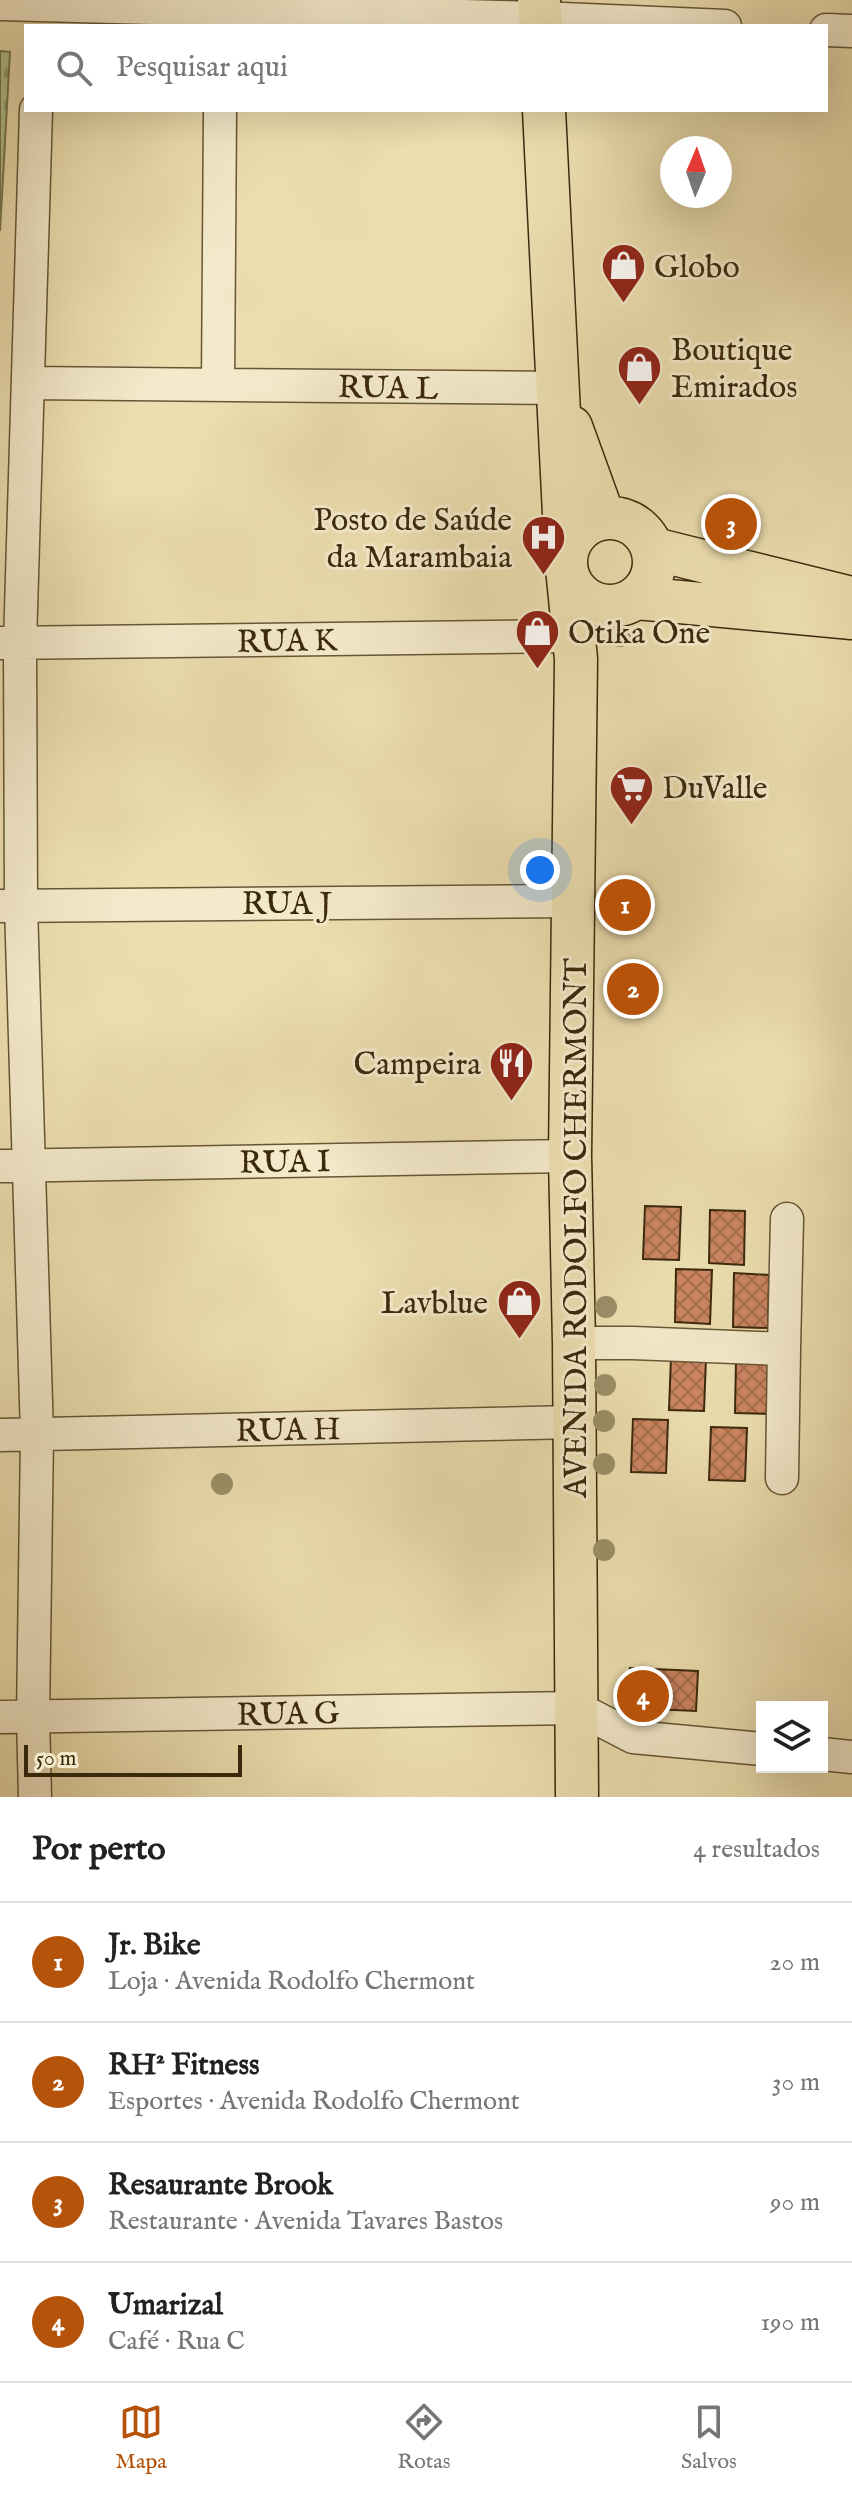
<!DOCTYPE html>
<html lang="pt">
<meta charset="utf-8">
<style>
body{margin:0;font-family:"IM FELL English",serif;background:#f2f2f2;color:#222}
.controls{position:absolute;right:24px;bottom:24px;display:grid;overflow:hidden;border-radius:0px;box-shadow:0 8px 32px #0002}
.controls button{width:72px;height:72px;display:grid;place-items:center;padding:0;border:0;border-bottom:2px solid #e0e0e0;background:#fff;color:#222;font:40px sans-serif}
.compass{position:absolute;left:660px;top:136px;width:72px;height:72px;border-radius:50%;background:#fff;box-shadow:0 8px 32px #0002;rotate:2deg}
.scale{position:absolute;left:24px;bottom:20px;width:218px;box-sizing:border-box;padding-left:8px;border:4px solid #3b290c;border-top:0;font-size:22px;line-height:28px;white-space:nowrap;color:#3b290c;-webkit-text-stroke:6px #f3eacb;paint-order:stroke}
.you{position:absolute;left:540px;top:870px;width:28px;height:28px;margin:-20px;border:6px solid #fff;border-radius:50%;background:#1a73e8;box-shadow:0 0 0 12px #1a73e833}
.badge{display:grid;place-items:center;width:52px;height:52px;border-radius:50%;background:#b45309;color:#fff;font-size:26px;font-weight:700}
.pin{position:absolute;translate:-50% -50%;border:4px solid #fff;box-shadow:0 2px 8px #0006}
.list{margin:0;padding:0;list-style:none}
h2{display:flex;justify-content:space-between;align-items:center;height:104px;margin:0;padding:0 32px;font-size:34px}
h2 small{font-size:26px;font-weight:400;color:#767676}
.list li{display:grid;grid-template-columns:52px 1fr auto;gap:24px;align-items:center;box-sizing:border-box;height:120px;padding:0 32px;border-top:2px solid #e0e0e0}
.list b{display:block;font-size:30px;white-space:nowrap}
.list p{margin:0;font-size:26px;white-space:nowrap;color:#767676}
.list em{font-size:26px;font-style:normal;color:#767676}
.icon{flex:none;width:44px;height:44px;fill:none;stroke:currentColor;stroke-width:2;stroke-linecap:round;stroke-linejoin:round}
.map{position:relative;flex:none;width:852px;height:1797px;overflow:hidden}
.search{position:absolute;background:#fff;box-shadow:0 8px 32px #0002;left:24px;right:24px;top:24px;height:88px;display:flex;align-items:center;gap:20px;box-sizing:border-box;padding:0 28px;border-radius:0px;color:#767676;font-size:30px}
.sheet{height:584px;background:#fff}
nav{display:flex;justify-content:space-around;align-items:center;box-sizing:border-box;height:112px;border-top:2px solid #e0e0e0;background:#fff;font-size:22px;color:#767676}
nav a{display:grid;justify-items:center;gap:4px}
nav .on{color:#b45309}
.map>svg:first-child{display:block}
.cemetery{fill:url(#cemetery-stones);stroke:#76764e;stroke-width:2}
.building{fill:url(#building-cross-hatch);stroke:#3b290c;stroke-width:2}
.lines{fill:none;stroke-linecap:round;stroke-linejoin:round}
.minor-casing{stroke:#675635;stroke-width:35}
.major-casing{stroke:#3b290c;stroke-width:45}
.minor{stroke:#f3eacb;stroke-width:32}
.major{stroke:#ecdeaf;stroke-width:42}
.tree{fill:#9b8f68}
.labels{text-anchor:middle;stroke-width:6;stroke-linejoin:round;paint-order:stroke}
.poi-label{font-size:32px;fill:#3b290c;stroke:#f3eacb;text-anchor:start}
.street-label{font-size:32px;fill:#3b290c;stroke:#f3eacb}
</style>
<div class="map">
<svg width="852" height="1797" viewBox="0 0 852 1797">
<defs>
<pattern id="cemetery-stones" width="16" height="16" patternUnits="userSpaceOnUse" patternTransform="scale(2)"><rect width="16" height="16" fill="#b2c28f"/><path d="M2 7V4a2 2 0 0 1 4 0v3zM10 15v-3a2 2 0 0 1 4 0v3z" fill="#929e73"/></pattern>
<pattern id="building-cross-hatch" width="8" height="8" patternUnits="userSpaceOnUse" patternTransform="scale(2)"><rect width="8" height="8" fill="#cb8561"/><path d="M0 0l8 8M0 8l8-8" fill="none" stroke="#a66d4e"/></pattern>
</defs>
<rect width="100%" height="100%" fill="#ecdeaf"/>
<filter id="stains"><feTurbulence type="fractalNoise" baseFrequency=".0025" numOctaves="4"/><feColorMatrix values="0 0 0 0 .2 0 0 0 0 .09 0 0 0 0 .02 0 0 0 .5 -.17"/></filter>
<radialGradient id="worn" r=".72"><stop offset=".6" stop-color="#630" stop-opacity="0"/><stop offset="1" stop-color="#630" stop-opacity=".3"/></radialGradient>
<path class="cemetery" d="M0 51 10 52 0 231Z"/>
<path class="building" d="M645 1206 681 1207 679 1260 643 1259Z
M710 1210 745 1211 744 1265 709 1263Z
M676 1269 712 1270 710 1324 675 1322Z
M734 1273 769 1275 768 1328 733 1327Z
M671 1357 706 1358 704 1411 669 1410Z
M736 1360 772 1361 770 1414 735 1413Z
M633 1419 668 1420 666 1473 631 1472Z
M711 1427 747 1428 745 1481 709 1480Z
M630 1668 698 1671 696 1711 628 1708Z"/>
<g class="lines">
<defs>
<path id="minor" d="M0 4 540 18 725 26
M826 30 852 31
M29 383 557 388
M218 385 220 110
M1 643 574 636
M2 906 574 901
M0 1166 570 1156
M574 1343H633L784 1349 787 1219
M0 1435 575 1422
M782 1478 784 1349
M0 1717 577 1708 633 1737 762 1749
M822 1754 852 1757
M35 1797 33 1717 37 1435 21 906 20 643 36 110"/>
<path id="major" d="M539 0 541 26
M544 110 566 555
M571 427 604 518
M566 562a44 44 0 1 1 88 0a44 44 0 1 1-88 0Z
M654 549 847 597
M568 578 576 659 570 1156 574 1343 577 1797
M637 598 852 618"/>
</defs>
<use href="#minor" class="minor-casing"/>
<use href="#major" class="major-casing"/>
<use href="#minor" class="minor"/>
<use href="#major" class="major"/>
</g>
<g class="tree">
<circle cx="620" cy="636" r="11"/>
<circle cx="606" cy="1307" r="11"/>
<circle cx="605" cy="1385" r="11"/>
<circle cx="604" cy="1421" r="11"/>
<circle cx="604" cy="1464" r="11"/>
<circle cx="222" cy="1484" r="11"/>
<circle cx="604" cy="1550" r="11"/>
</g>
<defs>
<symbol id="shop-pin" viewBox="-11 -11 22 30"><path d="M0 17L-7.5 6A9.5 9.5 0 1 1 7.5 6Z" fill="#8f2418" stroke="#f3eacb"/><path d="M-5-2.5h2.3a2.7 3.5 0 0 1 5.4 0H5L5.5 6h-11ZM-1.5-2.5h3a1.5 2.3 0 0 0-3 0Z" fill="#fff"/></symbol>
<symbol id="hospital-pin" viewBox="-11 -11 22 30"><path d="M0 17L-7.5 6A9.5 9.5 0 1 1 7.5 6Z" fill="#8f2418" stroke="#f3eacb"/><path d="M-5-5h3v3.5h4V-5h3V5h-3V1.5h-4V5h-3Z" fill="#fff"/></symbol>
<symbol id="supermarket-pin" viewBox="-11 -11 22 30"><path d="M0 17L-7.5 6A9.5 9.5 0 1 1 7.5 6Z" fill="#8f2418" stroke="#f3eacb"/><path d="M-6-5.5h2.5l.6 2H6L4.5 2H-2.5L-4.4-4H-6ZM-1.5 3.2a1.3 1.3 0 1 0 .1 0ZM3 3.2a1.3 1.3 0 1 0 .1 0Z" fill="#fff"/></symbol>
<symbol id="restaurant-pin" viewBox="-11 -11 22 30"><path d="M0 17L-7.5 6A9.5 9.5 0 1 1 7.5 6Z" fill="#8f2418" stroke="#f3eacb"/><path d="M-5-6h1v4h1v-4h1v4h1v-4h1v5L-1.5 .5V6h-2V.5L-5-1ZM5-6V6H3V1.5H1.5Q1.5-4 5-6Z" fill="#fff"/></symbol>
</defs>
<g fill-rule="evenodd">
<use href="#shop-pin" x="598" y="240" width="51" height="69"/>
<use href="#shop-pin" x="614" y="342" width="51" height="69"/>
<use href="#hospital-pin" x="518" y="512" width="51" height="69"/>
<use href="#shop-pin" x="512" y="606" width="51" height="69"/>
<use href="#supermarket-pin" x="606" y="762" width="51" height="69"/>
<use href="#restaurant-pin" x="486" y="1038" width="51" height="69"/>
<use href="#shop-pin" x="494" y="1276" width="51" height="69"/>
</g>
<g class="labels">
<g class="poi-label">
<text x="654" y="277">Globo</text>
<text x="671" y="360">Boutique<tspan x="671" dy="37">Emirados</tspan></text>
<text x="512" y="530" text-anchor="end">Posto de Saúde<tspan x="512" dy="37">da Marambaia</tspan></text>
<text x="568" y="643">Otika One</text>
<text x="662" y="798">DuValle</text>
<text x="481" y="1074" text-anchor="end">Campeira</text>
<text x="488" y="1313" text-anchor="end">Lavblue</text>
</g>
<g class="street-label">
<text transform="translate(388 387) rotate(1)" y="11">RUA L</text>
<text transform="translate(287 640) rotate(-1)" y="11">RUA K</text>
<text x="287" y="914">RUA J</text>
<text transform="translate(285 1161) rotate(-1)" y="11">RUA I</text>
<text transform="translate(575 1228) rotate(-90)" y="11">AVENIDA RODOLFO CHERMONT</text>
<text transform="translate(288 1429) rotate(-1)" y="11">RUA H</text>
<text transform="translate(288 1713) rotate(-1)" y="11">RUA G</text>
</g>
</g>
<rect width="100%" height="100%" filter="url(#stains)"/>
<rect width="100%" height="100%" fill="url(#worn)"/>
</svg>
<div class="controls">
<button><svg class="icon" aria-label="layers" viewBox="0 0 24 24"><path d="M12 4l9 5-9 5-9-5zM3 14l9 5 9-5"/></svg></button>
</div>
<svg class="compass" viewBox="-18 -18 36 36"><path d="M0-13l5 13h-10z" fill="#e53935"/><path d="M0 13l5-13h-10z" fill="#767676"/></svg>
<div class="scale">50 m</div>
<div class="you"></div>
<div class="pin badge" style="left:625px;top:905px">1</div>
<div class="pin badge" style="left:633px;top:989px">2</div>
<div class="pin badge" style="left:731px;top:524px">3</div>
<div class="pin badge" style="left:643px;top:1696px">4</div>
<div class="search"><svg class="icon" aria-label="search" viewBox="0 0 24 24"><circle cx="10" cy="10" r="6"/><path d="M15 15l6 6"/></svg>Pesquisar aqui</div>
</div>
<section class="sheet">
<h2>Por perto<small>4 resultados</small></h2>
<ul class="list">
<li><span class="badge">1</span><div><b>Jr. Bike</b><p>Loja · Avenida Rodolfo Chermont</p></div><em>20 m</em></li>
<li><span class="badge">2</span><div><b>RH² Fitness</b><p>Esportes · Avenida Rodolfo Chermont</p></div><em>30 m</em></li>
<li><span class="badge">3</span><div><b>Resaurante Brook</b><p>Restaurante · Avenida Tavares Bastos</p></div><em>90 m</em></li>
<li><span class="badge">4</span><div><b>Umarizal</b><p>Café · Rua C</p></div><em>190 m</em></li>
</ul>
</section>
<nav>
<a class="on"><svg class="icon" aria-label="map" viewBox="0 0 24 24"><path d="M3 6l6-2 6 2 6-2v14l-6 2-6-2-6 2zM9 4v14M15 6v14"/></svg>Mapa</a>
<a><svg class="icon" aria-label="directions" viewBox="0 0 24 24"><path d="M12 3l9 9-9 9-9-9zM9 14v-3h6M13 9l2 2-2 2"/></svg>Rotas</a>
<a><svg class="icon" aria-label="saved" viewBox="0 0 24 24"><path d="M7 4h10v16l-5-4-5 4z"/></svg>Salvos</a>
</nav>
